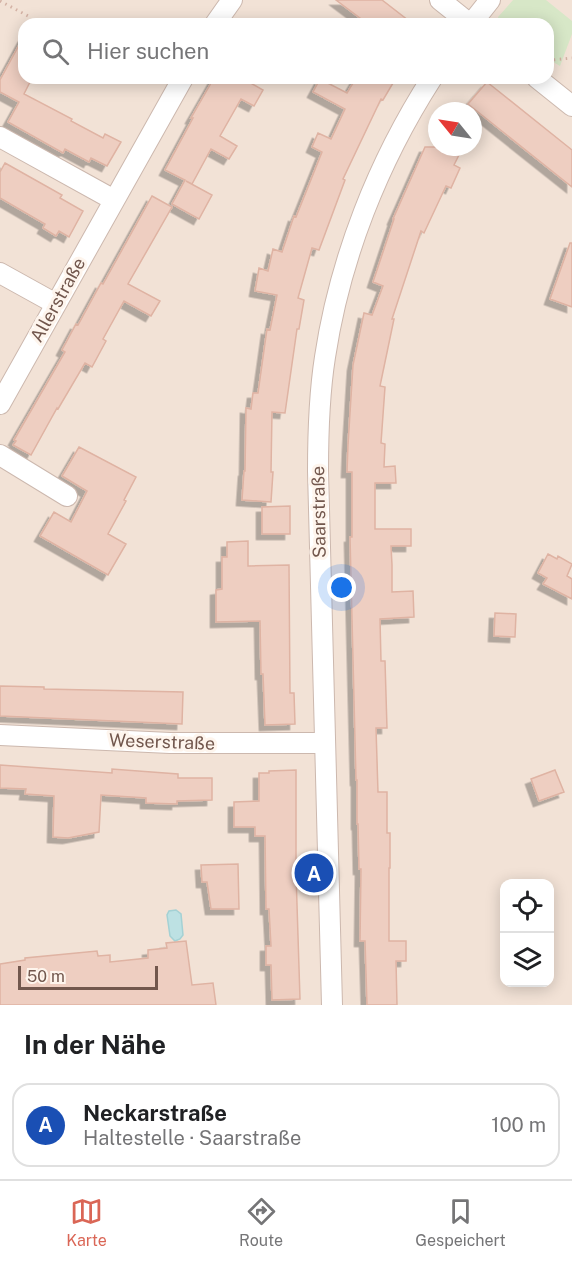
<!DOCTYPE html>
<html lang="de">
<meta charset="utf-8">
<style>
body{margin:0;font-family:"Public Sans",sans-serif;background:#f2f2f2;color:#202124}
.controls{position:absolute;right:18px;bottom:18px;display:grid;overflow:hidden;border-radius:12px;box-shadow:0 3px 15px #0003}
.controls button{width:54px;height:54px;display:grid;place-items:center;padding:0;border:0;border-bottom:2px solid #e0e0e0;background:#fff;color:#202124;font:30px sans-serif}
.compass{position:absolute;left:428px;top:102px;width:54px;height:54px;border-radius:50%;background:#fff;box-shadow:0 3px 15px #0003;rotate:300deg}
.scale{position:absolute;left:18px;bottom:15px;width:140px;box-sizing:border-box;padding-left:6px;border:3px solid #72574d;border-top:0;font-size:16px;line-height:21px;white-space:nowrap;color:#72574d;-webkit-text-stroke:4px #fef5ed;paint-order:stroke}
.you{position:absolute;left:342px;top:588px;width:21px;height:21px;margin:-15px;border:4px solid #fff;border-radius:50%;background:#1a73e8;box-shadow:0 0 0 9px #1a73e833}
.badge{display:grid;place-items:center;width:39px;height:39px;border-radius:50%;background:#da6656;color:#fff;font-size:20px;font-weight:700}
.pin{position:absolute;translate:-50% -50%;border:3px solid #fff;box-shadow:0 2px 6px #0006}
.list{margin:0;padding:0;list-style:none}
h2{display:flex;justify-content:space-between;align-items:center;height:78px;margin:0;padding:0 24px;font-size:26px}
h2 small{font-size:20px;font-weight:400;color:#757577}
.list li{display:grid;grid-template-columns:39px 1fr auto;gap:18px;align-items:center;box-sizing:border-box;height:84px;margin:0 12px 12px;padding:0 12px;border:2px solid #e0e0e0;border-radius:18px}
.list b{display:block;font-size:22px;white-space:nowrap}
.list p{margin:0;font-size:20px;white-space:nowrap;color:#757577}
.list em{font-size:20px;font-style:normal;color:#757577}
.icon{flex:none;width:33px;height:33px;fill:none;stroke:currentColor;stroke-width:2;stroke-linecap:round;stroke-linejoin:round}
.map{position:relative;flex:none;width:572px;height:1005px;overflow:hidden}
.search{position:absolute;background:#fff;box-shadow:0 3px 15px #0003;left:18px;right:18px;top:18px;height:66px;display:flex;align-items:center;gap:15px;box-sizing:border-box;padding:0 21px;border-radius:18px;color:#757577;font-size:22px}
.sheet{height:174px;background:#fff}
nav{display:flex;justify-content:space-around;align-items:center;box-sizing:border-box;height:84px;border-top:2px solid #e0e0e0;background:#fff;font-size:16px;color:#757577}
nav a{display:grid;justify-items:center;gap:3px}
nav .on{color:#da6656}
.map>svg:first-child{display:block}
.residential{fill:#f2e2d6;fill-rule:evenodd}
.green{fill:#d7e7c7}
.water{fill:#bde1e3;stroke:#a4d1d4;stroke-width:1.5}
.building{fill:#eecec1;stroke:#dfb3a3;stroke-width:1.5;filter:url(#shadow)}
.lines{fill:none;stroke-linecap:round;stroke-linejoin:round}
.minor-casing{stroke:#ccb8ae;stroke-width:22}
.path{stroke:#d3b1a4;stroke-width:3;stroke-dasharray:1.5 4.5;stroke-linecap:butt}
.minor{stroke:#fff;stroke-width:20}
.labels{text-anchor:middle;stroke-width:6;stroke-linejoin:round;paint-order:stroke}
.street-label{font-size:18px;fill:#72574d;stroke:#fef5ed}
</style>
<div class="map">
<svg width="572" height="1005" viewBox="0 0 572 1005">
<defs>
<filter id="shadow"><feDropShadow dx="-5.5" dy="5.5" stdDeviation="0" flood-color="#0004"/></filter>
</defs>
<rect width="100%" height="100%" fill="#fbf1e7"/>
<path class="residential" d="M0 0H572V1005H0ZM24 24H548V78H24ZM437 111H473V147H437ZM504 884H550V982H504Z"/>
<path class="green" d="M513 0H546L572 21V34L560 66 548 59V24H500L498 17Z"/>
<path class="water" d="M176 910 181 914 183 935 180 939 175 941 170 936 167 915 169 911Z"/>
<path class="building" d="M336 0H382L413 24H368Z
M24 36V78H32L24 94 72 119 71 121 103 138 105 134 121 142 107 166 91 158 89 162 65 149 63 153 8 122 19 102 0 92V80Z
M214 78H242L263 90 254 106 241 99 220 136 237 146 229 159 211 149 192 184 186 181 212 195 199 219 172 204 185 180 165 170 193 118H191Z
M356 78H396L383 100 381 99 343 179 345 180 319 250 312 248 298 298 304 300 299 329H297L285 413 272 412 271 472H273L271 502 242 500 244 471H245L246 408 251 409 253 393H258L267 329 270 330 277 295 255 291 259 268 268 271 273 249 282 252 294 216 296 217 322 152 312 147 318 133 331 139 345 109 313 92 320 79 347 93Z
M487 82 572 150V187L468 104Z
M425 147H463L454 165 460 168 451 188 446 186 424 233 421 231 392 319H394L380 386 385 387 381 443 385 444 384 467 395 466 396 483H375V529H411V546H391L392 565V592L413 591 414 617 380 619 381 661H385L387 728H376L378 792H387V833H390V868H389V941H406V961H396L397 1005H367L365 941H360L361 869H359L358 824H357V780H356L350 537H352V472H347L348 445 353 365 364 313 372 315 383 286 373 282 394 219H393Z
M5 163 62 195 60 198 83 211 69 237 59 231 56 236 43 228 45 224 0 198V172Z
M152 196 172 207 128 284 160 301 151 316 124 301 103 339 106 341 92 367 85 363 58 409 57 408 31 455 13 445 16 441 14 440 65 352 62 350 76 324 78 325 101 283 103 284Z
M570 243H572V307L550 299Z
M79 447 136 477 124 500 126 501 108 534 126 544 108 575 40 536 54 512 71 522 87 491 62 476Z
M290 506V534H262V507Z
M248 541V566L289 565 290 693H294L295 724 265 725 263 674H261L260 621 216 622V590L222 589V557H227V542Z
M548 554 557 559 558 556 572 564 567 576 572 579V599L543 584 547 578 538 573Z
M495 613 516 614 515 637 494 636Z
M0 686 44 687V689L183 692 182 724 0 716Z
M0 765 112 773V769L178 774V778H212V800L177 801V804L146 803V798L101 795 99 832 68 838 53 837 54 796 25 794 26 789 0 788Z
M296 770V873L300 999 272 1000 271 965H266V946H271L269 909H266L265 836H255V827H234V802L259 801V773H269V771Z
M555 770 564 792 539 801 531 779Z
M238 864 239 909H211L207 882H202L201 865Z
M186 941 192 985 213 983 216 1005H0V964L25 960V958L97 951 98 956 110 955V962L148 958V950L167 948 166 943Z"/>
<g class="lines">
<defs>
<path id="minor" d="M440 0 470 24
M215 24 232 0
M471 24 490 0
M537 78 572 106
M0 137 114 200
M0 273 56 304
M0 404 183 78
M0 455 67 496
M0 735 170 743H325
M332 1005 318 471C318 433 319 395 325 357 340 258 378 162 432 78"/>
</defs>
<use href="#minor" class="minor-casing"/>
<path class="path" d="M0 1 30 17
M549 63 552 60 572 58"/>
<use href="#minor" class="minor"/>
</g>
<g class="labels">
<g class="street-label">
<text transform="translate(58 300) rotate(-61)" y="6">Allerstraße</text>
<text transform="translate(319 512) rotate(-91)" y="6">Saarstraße</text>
<text transform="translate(162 742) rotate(2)" y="6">Weserstraße</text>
</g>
</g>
</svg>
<div class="controls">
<button><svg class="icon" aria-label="locate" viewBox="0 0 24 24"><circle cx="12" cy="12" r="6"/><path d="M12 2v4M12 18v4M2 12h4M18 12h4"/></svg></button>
<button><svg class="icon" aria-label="layers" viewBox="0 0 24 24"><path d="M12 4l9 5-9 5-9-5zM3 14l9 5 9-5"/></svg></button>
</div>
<svg class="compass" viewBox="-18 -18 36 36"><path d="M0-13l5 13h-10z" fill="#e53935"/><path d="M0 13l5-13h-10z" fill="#757577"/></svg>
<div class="scale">50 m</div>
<div class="you"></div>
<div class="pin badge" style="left:314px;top:873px;background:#1a4fb4">A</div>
<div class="search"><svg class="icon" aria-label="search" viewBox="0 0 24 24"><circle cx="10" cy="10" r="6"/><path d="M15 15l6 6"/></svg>Hier suchen</div>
</div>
<section class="sheet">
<h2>In der Nähe<small></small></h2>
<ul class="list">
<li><span class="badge" style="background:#1a4fb4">A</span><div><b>Neckarstraße</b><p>Haltestelle · Saarstraße</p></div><em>100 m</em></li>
</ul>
</section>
<nav>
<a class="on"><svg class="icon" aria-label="map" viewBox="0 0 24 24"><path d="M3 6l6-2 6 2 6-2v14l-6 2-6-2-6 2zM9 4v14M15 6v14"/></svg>Karte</a>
<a><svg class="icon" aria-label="directions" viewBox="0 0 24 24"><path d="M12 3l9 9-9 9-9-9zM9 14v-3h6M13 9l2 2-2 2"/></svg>Route</a>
<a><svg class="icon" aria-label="saved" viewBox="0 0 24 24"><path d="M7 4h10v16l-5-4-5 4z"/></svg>Gespeichert</a>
</nav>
